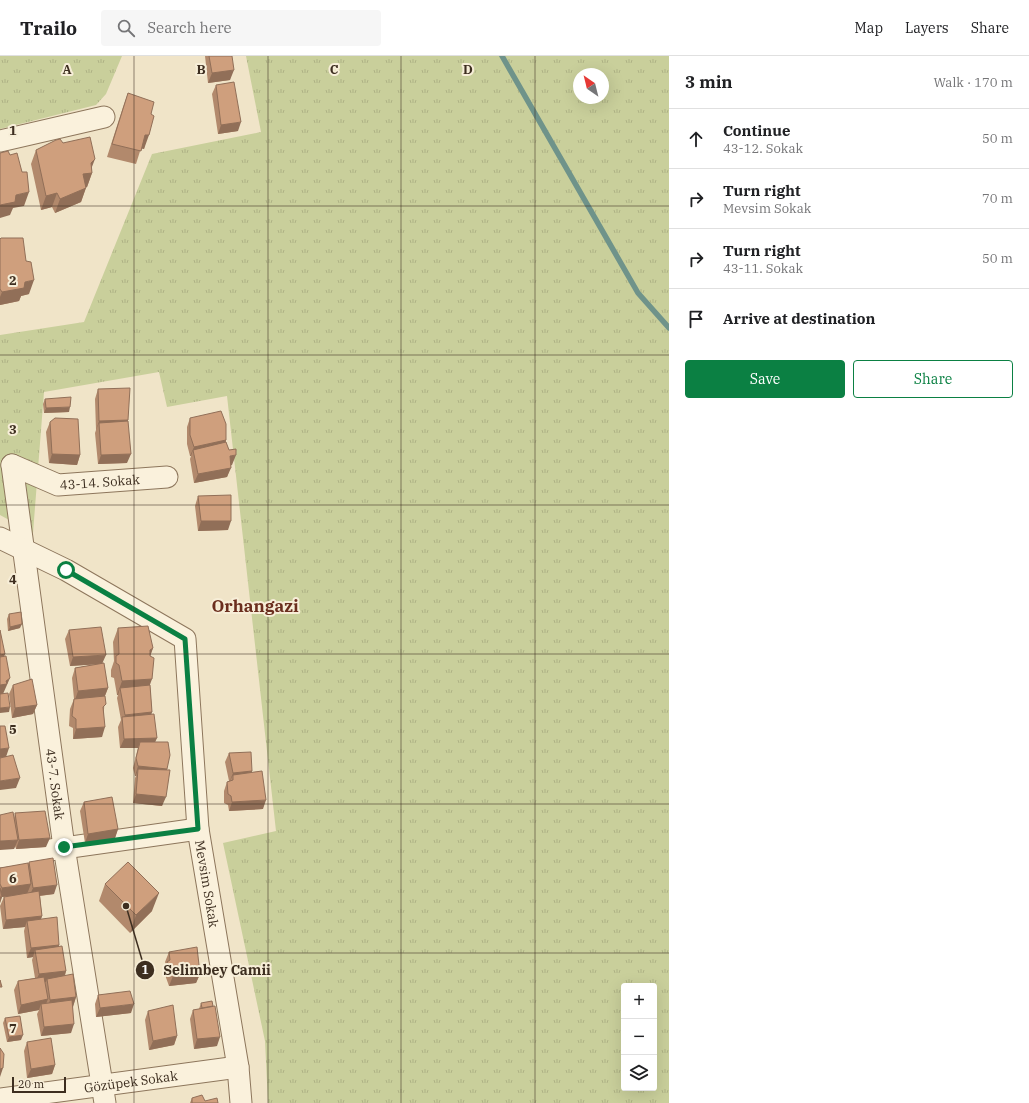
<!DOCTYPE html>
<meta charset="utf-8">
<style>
body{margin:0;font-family:"IBM Plex Serif",serif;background:#f6f6f6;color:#202124}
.controls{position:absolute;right:12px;bottom:12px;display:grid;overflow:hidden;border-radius:4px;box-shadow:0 4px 16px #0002}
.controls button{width:36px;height:36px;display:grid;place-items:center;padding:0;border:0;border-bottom:1px solid #e0e0e0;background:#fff;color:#202124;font:20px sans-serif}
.compass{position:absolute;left:573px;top:12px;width:36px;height:36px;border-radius:50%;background:#fff;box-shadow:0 4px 16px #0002;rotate:325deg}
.scale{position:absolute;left:12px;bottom:10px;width:54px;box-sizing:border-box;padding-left:4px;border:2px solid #3d2e20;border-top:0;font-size:11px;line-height:14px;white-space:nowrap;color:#3d2e20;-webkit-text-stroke:3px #f7eed8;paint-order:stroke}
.stop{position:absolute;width:12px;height:12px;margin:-9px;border:3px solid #0b8043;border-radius:50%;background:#fff}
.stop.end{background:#0b8043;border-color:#fff;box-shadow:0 1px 4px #0008}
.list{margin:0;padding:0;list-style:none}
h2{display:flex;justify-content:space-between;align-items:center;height:52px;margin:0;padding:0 16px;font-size:17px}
h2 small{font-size:13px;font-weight:400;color:#757577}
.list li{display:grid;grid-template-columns:26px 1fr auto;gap:12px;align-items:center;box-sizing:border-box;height:60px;padding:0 16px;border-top:1px solid #e0e0e0}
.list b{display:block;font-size:15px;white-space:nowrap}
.list p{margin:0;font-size:13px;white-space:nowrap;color:#757577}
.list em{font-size:13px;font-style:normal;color:#757577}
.actions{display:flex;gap:8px;padding:12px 16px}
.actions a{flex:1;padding:9px 0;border:1px solid #0b8043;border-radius:4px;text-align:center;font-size:14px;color:#0b8043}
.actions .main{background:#0b8043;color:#fff}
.icon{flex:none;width:22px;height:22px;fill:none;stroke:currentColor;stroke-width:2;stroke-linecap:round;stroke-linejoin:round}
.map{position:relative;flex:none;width:669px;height:1047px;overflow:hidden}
header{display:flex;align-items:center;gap:24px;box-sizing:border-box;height:56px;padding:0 20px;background:#fff;border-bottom:1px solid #e0e0e0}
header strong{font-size:19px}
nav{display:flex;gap:22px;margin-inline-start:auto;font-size:14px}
.search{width:280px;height:36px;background:#f6f6f6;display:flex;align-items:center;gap:10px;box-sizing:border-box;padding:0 14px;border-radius:4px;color:#757577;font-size:15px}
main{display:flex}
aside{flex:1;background:#fff}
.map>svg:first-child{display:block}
.grass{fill:url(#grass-tufts);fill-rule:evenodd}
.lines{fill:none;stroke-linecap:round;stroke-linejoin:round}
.stream{stroke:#6f938a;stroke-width:5.5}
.street-casing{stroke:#8d765c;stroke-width:23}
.street{stroke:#faf1dc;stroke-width:21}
.wall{fill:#b2896c}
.shaded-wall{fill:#916f58}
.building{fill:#cf9f7d;stroke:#916f58}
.route{stroke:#0b8043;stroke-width:5}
.grid{fill:none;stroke:#3d2e20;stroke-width:1;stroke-opacity:0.55}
.labels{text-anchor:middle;stroke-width:4;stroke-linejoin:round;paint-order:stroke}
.street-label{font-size:13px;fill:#3d2e20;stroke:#f7eed8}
.district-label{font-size:17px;font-weight:bold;fill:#6b2e1e;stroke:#f7eed8}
.grid-label{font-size:13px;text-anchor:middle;font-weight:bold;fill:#3d2e20;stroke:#f7eed8;stroke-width:4;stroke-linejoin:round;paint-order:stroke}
.leader{fill:none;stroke:#3d2e20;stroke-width:1.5}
.callout-dot{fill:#3d2e20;stroke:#f7eed8;stroke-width:1.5}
.mark-label{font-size:12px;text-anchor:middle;font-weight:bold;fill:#fff}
.callout-label{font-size:14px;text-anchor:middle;font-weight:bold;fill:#3d2e20;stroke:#f7eed8;stroke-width:4;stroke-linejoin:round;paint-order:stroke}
</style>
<header>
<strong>Trailo</strong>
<div class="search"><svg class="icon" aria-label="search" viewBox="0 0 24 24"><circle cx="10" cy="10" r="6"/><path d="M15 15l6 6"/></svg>Search here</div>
<nav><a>Map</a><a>Layers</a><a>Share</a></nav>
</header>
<main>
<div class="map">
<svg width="669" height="1047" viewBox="0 0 669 1047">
<defs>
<pattern id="grass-tufts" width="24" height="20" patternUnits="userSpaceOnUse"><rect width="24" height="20" fill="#c9cf9b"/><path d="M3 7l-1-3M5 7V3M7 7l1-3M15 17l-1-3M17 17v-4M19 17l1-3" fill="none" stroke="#aeb285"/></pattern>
</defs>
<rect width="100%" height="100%" fill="#f0e4c8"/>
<path class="grass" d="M0 0H122L106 38 96 49 0 73Z
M246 0H669V1047H268L265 985 223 787 276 775 227 340 167 351 159 316 44 336 33 477 0 459V279L84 266 152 98 261 76ZM579 18H603V42H579ZM624 930H654V1032H624Z"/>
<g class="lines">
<path class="stream" d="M502 0 638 237 669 272"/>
<defs>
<g id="street">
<path d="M0 85 104 61"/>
<path id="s1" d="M12 409 64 791 105 1047"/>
<path id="s2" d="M12 409 58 429 167 421"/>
<path id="s3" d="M0 482 66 514 185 583 198 773 238 1011 241 1047"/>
<path d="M0 801 198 773"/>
<path id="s4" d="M0 1043 238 1011"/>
</g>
</defs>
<use href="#street" class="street-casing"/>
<use href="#street" class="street"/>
</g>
<path class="wall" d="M205 0H232L230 24 208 27Z
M216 29 238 75 218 78 212 38Z
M128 37 151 58 144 93 141 92 136 108 107 101 123 51Z
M63 87 92 113V117L87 131H86L81 146 55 157 52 151 41 154 31 108 36 94Z
M0 183 29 238 21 240 19 245 0 249Z
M98 333 128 364 127 407 98 408 95 377 96 374 95 343Z
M45 343 69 356 44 357 43 348Z
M190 362 226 384V386L232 409H231L227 421 194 427 190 403 191 400H190L187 388V371Z
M50 366 80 399 77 409 49 407 46 376Z
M198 440 228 474 198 475 195 450Z
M9 558 20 572 8 575 7 563Z
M118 572 153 592 150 600V629L152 656 151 658 155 686 167 714 162 750 133 747 135 722 136 720H135L133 712 138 692H120L118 671 121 664 117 642 118 639H117L114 622 111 621V614L114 605 113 586Z
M69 574 103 607 108 632 105 640 102 681 73 683V672L69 670 70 653 74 643 72 622 75 612 97 608 70 610 65 583Z
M13 629 37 649 33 658 12 662 9 638Z
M229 697 252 715V716L263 753 229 755 228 749 224 747V735L227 726 229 725 225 706Z
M84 746 118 773 115 782 85 787 80 755Z
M15 757 46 791 16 793 15 790 14 793V762Z
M29 806 54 838 40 840 42 860 41 863 59 889V890L66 915 65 920 76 941 73 950 71 977 41 980 37 958 39 954 18 958 14 934 18 925 35 922 32 904 33 901 27 902 24 875 25 871 3 873 0 850 4 841 9 840 2 841 0 847V812L28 808Z
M105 828 152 855 130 877 99 845Z
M169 896 200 918 196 927 169 930 164 916 166 909 165 906Z
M98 939 131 957 96 961 95 948Z
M201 947 217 990 194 993 190 963 193 954 199 953Z
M148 955 177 980 174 989 149 994 145 964Z
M5 962 21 984 7 986 3 967Z
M27 986 55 1009 52 1018 27 1022 24 995Z
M192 1042 205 1045 218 1047H190Z"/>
<path class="shaded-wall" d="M234 14 230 24 208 27 212 17Z
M241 66 238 75 218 78 221 69Z
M145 79H149L144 93 140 92Z
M95 103 90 116 92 117 87 131 78 132 83 118 91 107Z
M86 132 81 146 55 157 60 143Z
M29 136 24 150 13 152 10 159 0 162V149L16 139Z
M57 137 52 151 41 154 46 140Z
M34 224 29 238 21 240 19 245 0 249V241L2 236 25 226Z
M70 351 69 356 44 357 46 352Z
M128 364 125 373 99 367 96 374 99 365Z
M226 384 223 394H193L191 400H190L194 391Z
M52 398 80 399 77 409 49 407Z
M131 398 127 407 98 408 101 399Z
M236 399 232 409 227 410 230 400Z
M231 412 227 421 194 427 198 418Z
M201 465H231L228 474 198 475Z
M22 568 20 572 8 575 10 571Z
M153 592 148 606 150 594Z
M5 598 2 608H0V599Z
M106 599 102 608 70 610 73 601Z
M10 622 3 638H0V629Z
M152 623 147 637 120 632 118 639H117L122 625Z
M108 632 104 642 75 644 78 635Z
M37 649 33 658 12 662 15 652Z
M10 651 9 656 0 657V652Z
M152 656 149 666H122L125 659Z
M105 671 102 681 73 683 76 673Z
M157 682 153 691 140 686 138 692H120L124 683Z
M9 692 6 701 0 702V693Z
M138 710 167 713 164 722 138 713 136 720H135Z
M252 715 249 725 233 719 229 727 233 717Z
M20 722 16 732 0 734V725Z
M136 738 166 741 162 750 133 747Z
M266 744 263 753 229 755 232 746Z
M118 773 115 782 85 787 88 778Z
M50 782 46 791 16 793 19 784Z
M18 784 14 793 0 794V785Z
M31 828 27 838 2 841 0 847V839L2 832Z
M57 829 54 838 29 841 33 832Z
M159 837 152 855 130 877 136 859Z
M42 860 39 869 27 865 25 871 3 873 6 864Z
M59 889 56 898 35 894 33 901 27 902 31 892Z
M66 915 63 924 47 923 46 926 35 927 39 918Z
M200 918 196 927 169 930 173 920Z
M76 941 73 951 47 953 50 944Z
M48 943 44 953 41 948 39 954 18 958 21 949Z
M134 948 131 957 96 961 100 952Z
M74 968 71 977 41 980 44 971Z
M23 979 21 984 7 986 9 981Z
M177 980 174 989 149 994 153 985Z
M220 981 217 990 194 993 197 983Z
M55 1009 52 1018 27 1022 31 1013Z
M3 1012 0 1021V1013Z"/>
<path class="building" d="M209 0H232L234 14 212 17Z
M234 26 241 66 221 69 216 29Z
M128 37 154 46 151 58 154 60 149 79H145L141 95 112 88Z
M90 81 95 103 91 107 92 117 83 118 86 132 60 143 57 137 46 140 36 94 56 84 60 83 63 87Z
M8 95 10 99 17 97 22 116H27L29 136 16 139 15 146 0 149V97Z
M1 182H23L26 205 31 206 34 224 25 226 24 232 2 236 0 233V183Z
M130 332 128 364 99 365 98 333Z
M71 341 70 351 46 352 45 343Z
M221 355 226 368V384L194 391 190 379V362Z
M55 362 78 363 80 399 52 398 50 366Z
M128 365 131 398 101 399 99 367Z
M226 386 229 394 236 393V399L230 400 231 412 198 418 193 394Z
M231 439V465H201L198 440Z
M21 556 22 568 10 571 9 558Z
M148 570 153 592 150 594V600L154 602 152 623 122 625 119 609 116 607V600L119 598 118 572Z
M101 571 106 599 73 601 69 574Z
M0 574 5 598 0 599Z
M6 600 10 622 6 625 7 628 0 629V601Z
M104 607 108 632 78 635 75 612Z
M32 623 37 649 15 652 13 629Z
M150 629 152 656 125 659 120 632Z
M8 637 10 651 0 652V638Z
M105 640 106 648 103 651 105 671 76 673V663L72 660 74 643Z
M154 658 157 682 124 683 122 661Z
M0 670H5L9 692 0 693Z
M140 686H168L170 699 167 713 138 710 136 702Z
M251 696 252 715 233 717 229 697Z
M13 699 20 722 0 725V702Z
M138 713 170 714 166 741 136 738Z
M262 715 266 744 232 746 231 740 228 738 227 726 233 724V719Z
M112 741 118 773 88 778 84 746Z
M45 755 50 782 19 784 15 757Z
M13 756 18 784 0 785V759Z
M53 802 57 829 33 832 29 806Z
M128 806 159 837 136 859 105 828Z
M28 807 31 828 2 832 0 828V812Z
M0 832 2 841H0Z
M39 835 42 860 6 864 4 841Z
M57 861 59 889 31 892 27 865Z
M62 890 66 915 39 918 35 894Z
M197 891 200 918 173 920 167 906 170 904 169 896Z
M73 918 76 941 50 944 47 923Z
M44 921 48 943 21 949 18 925Z
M0 924 2 931H0Z
M130 935 134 948 100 952 98 939Z
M72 944 74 968 44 971 41 948Z
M212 945 213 950 202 952 201 947Z
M173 949 177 980 153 985 148 955Z
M215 950 220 981 197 983 193 954Z
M20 960 23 979 9 981 5 962Z
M51 982 55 1009 31 1013 27 986Z
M0 992 4 998 3 1012 0 1013Z
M202 1039 205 1045 217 1042 218 1047H192V1042Z"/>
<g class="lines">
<path class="route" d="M64 791 198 773 185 583 66 514"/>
</g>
<path class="grid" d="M134 0V1047M268 0V1047M401 0V1047M535 0V1047M0 150H669M0 299H669M0 449H669M0 598H669M0 748H669M0 897H669"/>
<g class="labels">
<g class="street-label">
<text dy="5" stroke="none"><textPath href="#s2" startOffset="92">43-14. Sokak</textPath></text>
<text dy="5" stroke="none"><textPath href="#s1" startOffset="322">43-7. Sokak</textPath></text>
<text dy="5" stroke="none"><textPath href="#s3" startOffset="457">Mevsim Sokak</textPath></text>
<text dy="5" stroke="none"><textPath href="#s4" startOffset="132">Gözüpek Sokak</textPath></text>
</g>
<g class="district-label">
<text x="255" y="556">Orhangazi</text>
</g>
</g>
<g class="grid-label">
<text x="67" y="18">A</text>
<text x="201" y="18">B</text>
<text x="334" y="18">C</text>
<text x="468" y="18">D</text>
<text x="13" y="79">1</text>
<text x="13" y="229">2</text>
<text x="13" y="378">3</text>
<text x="13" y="528">4</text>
<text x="13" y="678">5</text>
<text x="13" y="827">6</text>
<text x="13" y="977">7</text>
</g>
<path class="leader" d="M126 850L145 914"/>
<g class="callout-dot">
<circle cx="126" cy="850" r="4"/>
<circle cx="145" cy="914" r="10"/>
</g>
<g class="mark-label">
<text x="145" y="918">1</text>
</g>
<g class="callout-label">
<text x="217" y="919">Selimbey Camii</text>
</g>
</svg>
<div class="controls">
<button>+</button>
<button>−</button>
<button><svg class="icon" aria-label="layers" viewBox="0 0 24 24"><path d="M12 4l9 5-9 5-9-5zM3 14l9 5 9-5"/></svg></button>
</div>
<svg class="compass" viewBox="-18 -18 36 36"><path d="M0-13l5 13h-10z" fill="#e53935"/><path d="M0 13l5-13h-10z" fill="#757577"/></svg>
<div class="scale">20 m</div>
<div class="stop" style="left:66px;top:514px"></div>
<div class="stop end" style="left:64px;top:791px"></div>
</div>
<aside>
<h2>3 min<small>Walk · 170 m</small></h2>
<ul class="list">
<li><svg class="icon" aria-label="ahead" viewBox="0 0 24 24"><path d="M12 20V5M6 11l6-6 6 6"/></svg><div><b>Continue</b><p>43-12. Sokak</p></div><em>50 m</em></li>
<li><svg class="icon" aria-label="right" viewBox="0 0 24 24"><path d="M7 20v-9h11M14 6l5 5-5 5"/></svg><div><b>Turn right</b><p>Mevsim Sokak</p></div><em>70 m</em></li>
<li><svg class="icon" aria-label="right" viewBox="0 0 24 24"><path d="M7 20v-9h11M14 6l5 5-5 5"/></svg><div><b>Turn right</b><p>43-11. Sokak</p></div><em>50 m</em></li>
<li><svg class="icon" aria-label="arrive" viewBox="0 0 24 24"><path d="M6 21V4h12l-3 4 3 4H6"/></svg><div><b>Arrive at destination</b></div></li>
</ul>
<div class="actions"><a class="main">Save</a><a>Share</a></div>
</aside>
</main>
